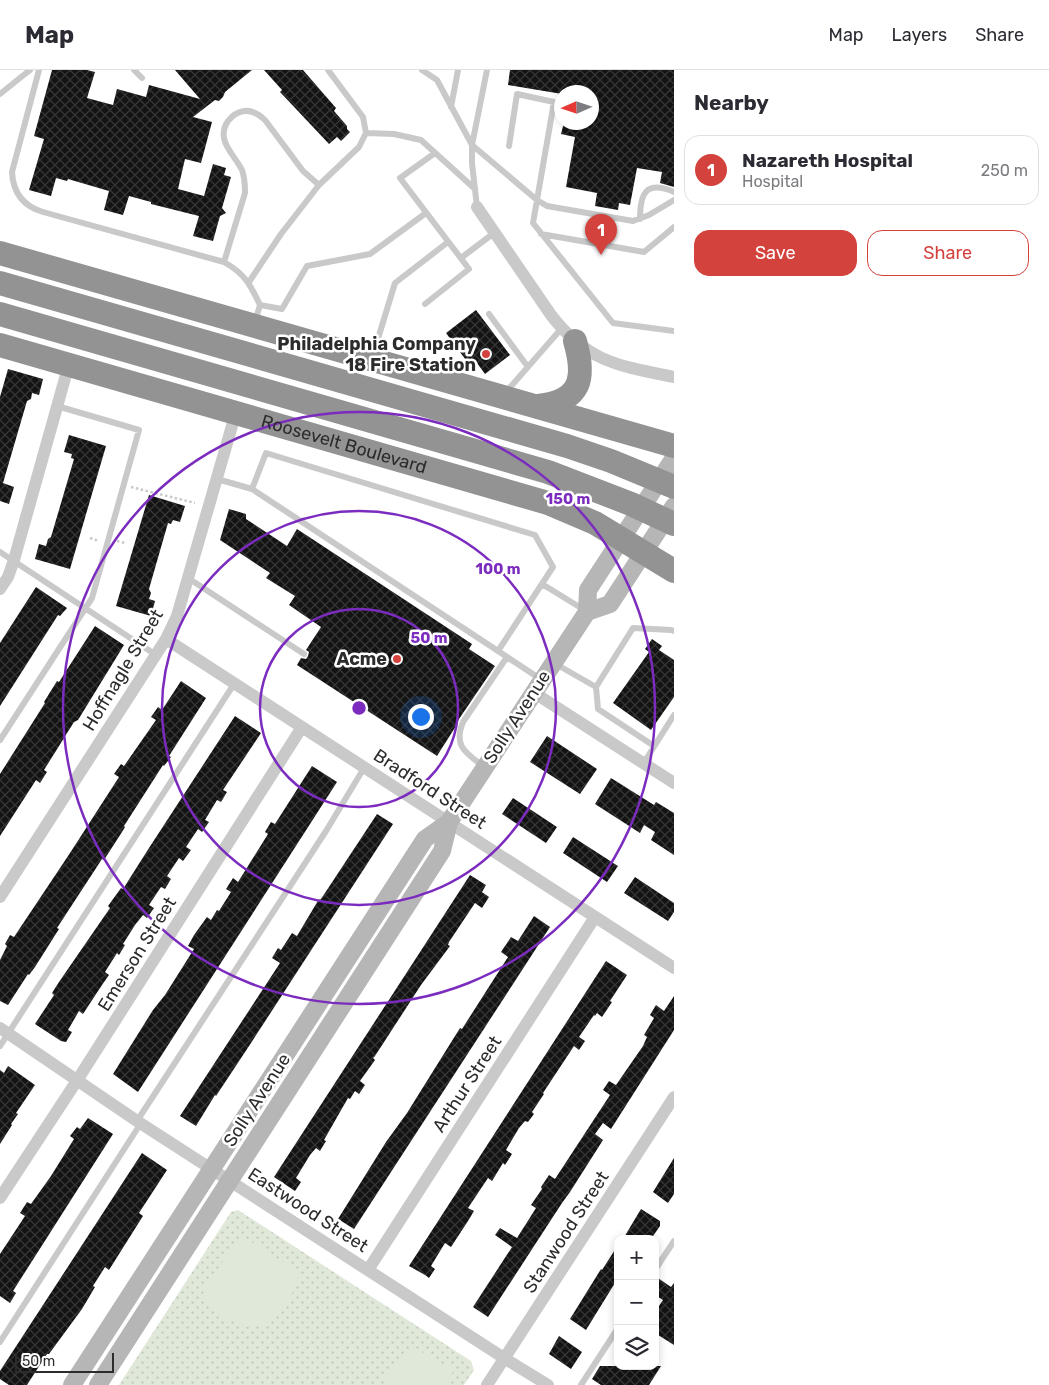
<!DOCTYPE html>
<meta charset="utf-8">
<style>
body{margin:0;font-family:Rubik,sans-serif;background:#f7f7f7;color:#2b2b33}
.controls{position:absolute;right:15px;bottom:15px;display:grid;overflow:hidden;border-radius:10px;box-shadow:0 2px 8px #0003}
.controls button{width:45px;height:45px;display:grid;place-items:center;padding:0;border:0;border-bottom:1px solid #e1e1e2;background:#fff;color:#2b2b33;font:25px sans-serif}
.compass{position:absolute;left:554px;top:15px;width:45px;height:45px;border-radius:50%;background:#fff;box-shadow:0 2px 8px #0003;rotate:267deg}
.scale{position:absolute;left:15px;bottom:12px;width:99px;box-sizing:border-box;padding-left:5px;border:2px solid #2c2c2c;border-top:0;font-size:14px;line-height:18px;white-space:nowrap;color:#2c2c2c;-webkit-text-stroke:4px #fff;paint-order:stroke}
.you{position:absolute;left:420px;top:646px;width:18px;height:18px;margin:-12px;border:4px solid #fff;border-radius:50%;background:#1a73e8;box-shadow:0 0 0 8px #1a73e833}
.badge{display:grid;place-items:center;width:32px;height:32px;border-radius:50%;background:#d4423d;color:#fff;font-size:16px;font-weight:700}
.pin{position:absolute;translate:-50% -41px;filter:drop-shadow(0 1px 2px #0008)}
.pin::after{content:'';position:absolute;top:26px;width:18px;height:15px;background:inherit;clip-path:polygon(0 0,100% 0,50% 100%)}
.list{margin:0;padding:0;list-style:none}
h2{display:flex;justify-content:space-between;align-items:center;height:65px;margin:0;padding:0 20px;font-size:21px}
h2 small{font-size:16px;font-weight:400;color:#7c7c81}
.list li{display:grid;grid-template-columns:32px 1fr auto;gap:15px;align-items:center;box-sizing:border-box;height:70px;margin:0 10px 10px;padding:0 10px;border:1px solid #e1e1e2;border-radius:15px}
.list b{display:block;font-size:19px;white-space:nowrap}
.list p{margin:0;font-size:16px;white-space:nowrap;color:#7c7c81}
.list em{font-size:16px;font-style:normal;color:#7c7c81}
.actions{display:flex;gap:10px;padding:15px 20px}
.actions a{flex:1;padding:11px 0;border:1px solid #d4423d;border-radius:15px;text-align:center;font-size:18px;color:#d4423d}
.actions .main{background:#d4423d;color:#fff}
.icon{flex:none;width:28px;height:28px;fill:none;stroke:currentColor;stroke-width:2;stroke-linecap:round;stroke-linejoin:round}
.map{position:relative;flex:none;width:674px;height:1315px;overflow:hidden}
header{display:flex;align-items:center;gap:30px;box-sizing:border-box;height:70px;padding:0 25px;background:#fff;border-bottom:1px solid #e1e1e2}
header strong{font-size:24px}
nav{display:flex;gap:28px;margin-inline-start:auto;font-size:18px}
main{display:flex}
aside{flex:1;background:#fff}
.map>svg:first-child{display:block}
.park{fill:url(#park-dots)}
.pitch{fill:#e0e8da}
.building{fill:url(#building-cross-hatch)}
.lines{fill:none;stroke-linecap:round;stroke-linejoin:round}
.path{stroke:#c9c9c9;stroke-width:2.5;stroke-dasharray:2.5 2.5;stroke-linecap:butt}
.lane{stroke:#c9c9c9;stroke-width:6}
.street{stroke:#c9c9c9;stroke-width:12}
.secondary{stroke:#b6b6b6;stroke-width:18}
.highway{stroke:#939393;stroke-width:24}
.ring{fill:none;stroke:#7b2cbf;stroke-width:2.5}
.poi-dot{fill:#d4423d;stroke:#fff;stroke-width:2}
.labels{text-anchor:middle;stroke-width:5;stroke-linejoin:round;paint-order:stroke}
.poi-label{font-size:18px;font-weight:bold;fill:#2c2c2c;stroke:#fff;text-anchor:end}
.street-label{font-size:18px;fill:#2c2c2c;stroke:#fff}
.centre{fill:#7b2cbf;stroke:#fff;stroke-width:2.5}
.ring-label{font-size:15px;text-anchor:middle;font-weight:bold;fill:#7b2cbf;stroke:#fff;stroke-width:5;stroke-linejoin:round;paint-order:stroke}
</style>
<header>
<strong>Map</strong>
<nav><a>Map</a><a>Layers</a><a>Share</a></nav>
</header>
<main>
<div class="map">
<svg width="674" height="1315" viewBox="0 0 674 1315">
<defs>
<pattern id="park-dots" width="8" height="8" patternUnits="userSpaceOnUse" patternTransform="scale(1.25)"><rect width="8" height="8" fill="#e0e8da"/><path d="M2 2h.1M6 6h.1" fill="none" stroke="#c0c7bb" stroke-width="1.8" stroke-linecap="round"/></pattern>
<pattern id="building-cross-hatch" width="8" height="8" patternUnits="userSpaceOnUse" patternTransform="scale(1.25)"><rect width="8" height="8" fill="#131313"/><path d="M0 0l8 8M0 8l8-8" fill="none" stroke="#363636"/></pattern>
</defs>
<rect width="100%" height="100%" fill="#fff"/>
<path class="park" d="M238 1140 471 1291 474 1300 464 1315H119L231 1142Z"/>
<path class="pitch" d="M241 1165 300 1203C293 1226 285 1238 268 1255L246 1257 227 1249 204 1229 203 1220Z
M413 1276 440 1294 451 1295 453 1302 443 1315H386L385 1310 396 1292Z"/>
<path class="building" d="M52 0H87L95 2 87 28 113 35 117 19 146 27 149 15 200 29 175 0H252L225 22 223 27 219 31 215 30 193 47 212 52 201 93 185 89 178 119 204 126 213 94 226 98 224 105 231 107 222 138 226 143 220 146 213 171 193 166 199 146 151 134V132L129 126 123 145 104 140 109 121 68 109 67 111 56 108 51 126 29 120 44 69 34 66Z
M264 0H303L336 38 334 41 347 56V59L350 62 341 71 337 67 329 74 280 22 282 20Z
M510 0H674V117L660 113 662 102 637 98 630 135 619 133 618 140 595 136 597 123 566 117 575 67 561 64 564 52H592V22H562V24L508 15Z
M476 240 510 285 485 304 477 293 471 297 446 263Z
M8 299 43 309 39 325 32 323 31 329 27 331 3 413 14 417 9 434 0 431V327Z
M69 365 106 376 70 499 35 489 39 474 46 476 48 469 51 467 74 389 71 388 72 384 64 382Z
M149 425 185 436 180 452 173 450 171 454 168 453 149 519 151 523 149 529 155 531 151 546 116 536Z
M229 439 246 444V449L287 476 297 459 472 574 469 579 495 596 459 649 456 656 437 686 297 595 301 588 306 589 308 586 309 582 306 580 321 557 289 535 295 526 266 508 270 503 220 470Z
M36 517 67 538 60 546 58 545 0 636V573Z
M95 556 124 575 78 650 74 652 44 700 47 702 40 713 36 710 0 766V704L45 633 44 632 57 611 59 612Z
M652 569 662 576 659 580 674 590V627L651 660 613 633 649 582 645 579Z
M181 611 206 628 169 686 171 687 164 696 163 695 124 756 125 757 122 762 104 790 102 789 57 858 59 859 35 897 29 905 28 904 8 935 0 931V890L7 876 5 874 10 865 14 867 70 783 119 707 114 704 121 694 124 696 156 650 151 647 158 637 162 640Z
M235 646 261 663 223 720 227 722 221 732 217 730 205 750 209 752 202 762 198 759 186 777 191 780 183 791 179 788 167 806 171 809 165 819 161 817 149 835 154 838 147 848 143 845 135 855 123 874 125 875 119 885 117 883 105 902 109 905 102 915 83 944 79 941 68 960 72 962 66 972 61 971 35 954 54 925 52 923 59 912 110 838 108 836 121 818 123 819 149 778Z
M547 666 597 699 580 724 530 692Z
M312 696 337 712 138 1022 113 1004 153 940 165 925 194 879 188 876 194 865 207 847 211 850 217 840 219 841 231 822 226 819 233 808 238 812 268 764 265 762 271 752 275 754Z
M611 708 654 735 656 732 674 743V785L651 770 655 762 644 755 640 763 595 734Z
M513 728 557 757 546 773 502 744Z
M377 744 393 754 251 973 216 1026 215 1025 196 1056 180 1046 280 893 272 888 278 878 281 880 292 863 297 866 319 829 320 830 323 826Z
M573 767 618 796 607 812 563 783Z
M470 805 486 815 482 822 489 827 482 838 475 833 449 872 448 875 450 876 421 915 375 986 373 988 375 990 360 1011 365 1015 359 1024 355 1021 350 1029 348 1028 324 1070 326 1071 320 1081 316 1078 310 1085 296 1108 301 1112 295 1121 274 1107Z
M635 807 674 833V842L668 851 624 823Z
M534 846 550 857 354 1159 338 1149 386 1072 407 1043 460 958 462 959 508 887 501 882 511 867 518 871Z
M606 891 627 905 610 931 612 932 602 947 597 943 595 946 594 945 579 967 585 971 579 980 574 976 543 1023 544 1024 532 1042 534 1044 528 1052 525 1051 519 1058 506 1080 512 1084 505 1095 503 1093 492 1111 488 1108 468 1138 474 1141 468 1151 451 1177 445 1173 431 1196 435 1199 429 1208 425 1205 409 1196Z
M674 926V960L611 1059 603 1053 595 1064 603 1070 570 1122 562 1133 488 1247 473 1237 512 1177 495 1165 500 1158 517 1168 536 1138 531 1135 542 1119 541 1117 549 1105 555 1109 610 1025 603 1020 609 1011 616 1015 643 976 647 967 644 965 654 948 650 945 656 935 664 941Z
M8 996 35 1015 16 1043 18 1044 11 1054 12 1055 0 1074V1000L4 1003Z
M88 1048 113 1064 13 1221 16 1223 10 1233 0 1226V1184L25 1146 20 1143 27 1132 31 1134 51 1106 74 1069 70 1066 77 1057 80 1059Z
M142 1083 167 1100 139 1143 143 1146 109 1200 105 1197 93 1216 95 1217 82 1239 49 1284H47L27 1315H9L0 1309V1301Z
M674 1088V1124L668 1133 653 1122Z
M641 1139 660 1151V1156L651 1169H623Z
M618 1175V1208L586 1260 570 1249 601 1199 602 1200Z
M655 1206 671 1217 674 1213V1275L655 1263V1242L663 1230 655 1225Z
M559 1266 582 1282 571 1299 549 1284Z
M600 1296H661L649 1315H601L592 1309Z"/>
<g class="lines">
<path class="path" d="M131 417 195 433
M90 468 99 471
M117 471 125 473"/>
<path class="lane" d="M39 0 12 102C13 123 23 136 43 142L224 192
M134 0 142 8
M422 0 437 10 472 75 537 130 547 136 633 151 649 145 674 130
M0 24 30 0
M451 37 458 0
M366 63 394 64 421 70 475 119
M509 76 517 24 554 32 533 153 613 253 674 261
M477 137 472 93V75L487 0
M640 149C640 123 646 110 674 122
M541 164 644 182 674 157
M461 188 494 163
M249 212 281 164 319 115
M425 234 469 199 400 108 435 83
M260 235 282 239 307 196 370 184 426 143
M489 244 528 297
M255 252 260 235C250 214 245 204 224 192L245 123C245 115 245 108 242 100 234 84 215 70 228 51 232 46 237 42 244 41 253 40 259 44 265 50L303 101 319 115 359 77 366 63 363 47 328 0
M373 285 395 213 448 172
M506 322 561 259
M217 409 252 419 542 610
M252 419 266 383 535 465 553 497 498 581
M0 482 156 585
M188 508 304 584
M542 514 586 541
M554 593 596 617 633 558 671 560 674 561
M596 617 598 639 654 676
M0 670 92 528 139 360 57 336
M643 694 674 645
M483 696C466 683 453 676 463 652L507 587
M0 976 234 614
M137 1051 326 761 364 698
M655 1200 674 1171
M0 1272 141 1053
M581 1315 618 1258"/>
<path class="street" d="M477 137 551 245C587 292 619 296 674 307
M0 519 8 507 14 490 69 294
M166 569 674 898
M533 622 674 713
M0 827 166 569 177 546 236 342
M0 958 137 1051 504 1288 548 1315
M0 1128 78 1009 302 657
M368 1200 595 847
M487 1315 674 1027"/>
<path class="secondary" d="M587 542 610 534 674 436
M72 1315 425 769 449 752 587 542 588 520 674 388
M98 1315 442 781 449 752"/>
<g class="highway">
<path d="M0 183 674 376"/>
<path d="M0 213 567 376 611 391 674 417"/>
<path d="M0 244 548 402 631 434 674 454"/>
<path id="s1" d="M0 275 548 433 595 453 674 501"/>
<path d="M538 336C581 331 586 309 575 271"/>
</g>
</g>
<g class="ring">
<circle cx="359" cy="638" r="99"/>
<circle cx="359" cy="638" r="197"/>
<circle cx="359" cy="638" r="296"/>
</g>
<g class="poi-dot">
<circle cx="486" cy="284" r="5"/>
<circle cx="397" cy="589" r="5"/>
</g>
<g class="labels">
<g class="poi-label">
<text x="476" y="280">Philadelphia Company<tspan x="476" dy="21">18 Fire Station</tspan></text>
<text x="387" y="595">Acme</text>
</g>
<g class="street-label">
<text dy="6" stroke="none"><textPath href="#s1" startOffset="358">Roosevelt Boulevard</textPath></text>
<text transform="translate(123 600) rotate(-59)" y="6">Hoffnagle Street</text>
<text transform="translate(517 647) rotate(-57)" y="6">Solly Avenue</text>
<text transform="translate(430 719) rotate(33)" y="6">Bradford Street</text>
<text transform="translate(137 884) rotate(-58)" y="6">Emerson Street</text>
<text transform="translate(467 1014) rotate(-57)" y="6">Arthur Street</text>
<text transform="translate(257 1030) rotate(-57)" y="6">Solly Avenue</text>
<text transform="translate(308 1140) rotate(33)" y="6">Eastwood Street</text>
<text transform="translate(566 1162) rotate(-57)" y="6">Stanwood Street</text>
</g>
</g>
<circle cx="359" cy="638" r="8" class="centre"/>
<g class="ring-label">
<text x="568" y="434">150 m</text>
<text x="498" y="504">100 m</text>
<text x="429" y="573">50 m</text>
</g>
</svg>
<div class="controls">
<button>+</button>
<button>−</button>
<button><svg class="icon" aria-label="layers" viewBox="0 0 24 24"><path d="M12 4l9 5-9 5-9-5zM3 14l9 5 9-5"/></svg></button>
</div>
<svg class="compass" viewBox="-18 -18 36 36"><path d="M0-13l5 13h-10z" fill="#e53935"/><path d="M0 13l5-13h-10z" fill="#7c7c81"/></svg>
<div class="scale">50 m</div>
<div class="you"></div>
<div class="pin badge" style="left:601px;top:185px">1</div>
</div>
<aside>
<h2>Nearby<small></small></h2>
<ul class="list">
<li><span class="badge">1</span><div><b>Nazareth Hospital</b><p>Hospital</p></div><em>250 m</em></li>
</ul>
<div class="actions"><a class="main">Save</a><a>Share</a></div>
</aside>
</main>
